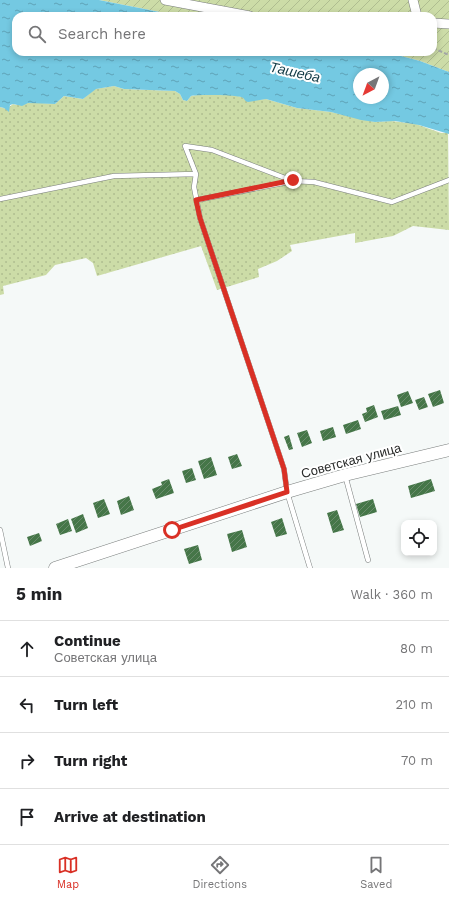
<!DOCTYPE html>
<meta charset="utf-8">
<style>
body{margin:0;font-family:"Work Sans",sans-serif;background:#f6f6f6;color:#202124}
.controls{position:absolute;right:12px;bottom:12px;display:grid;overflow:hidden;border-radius:8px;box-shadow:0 2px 6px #0003}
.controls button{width:36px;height:36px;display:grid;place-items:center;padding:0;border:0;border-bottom:1px solid #e0e0e0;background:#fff;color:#202124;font:20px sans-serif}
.compass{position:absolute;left:353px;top:68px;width:36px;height:36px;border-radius:50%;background:#fff;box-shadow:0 2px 6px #0003;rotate:221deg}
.stop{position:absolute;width:12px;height:12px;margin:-9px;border:3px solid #d93025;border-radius:50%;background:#fff}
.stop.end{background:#d93025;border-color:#fff;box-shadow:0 1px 4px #0008}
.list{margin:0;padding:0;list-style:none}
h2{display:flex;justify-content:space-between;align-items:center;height:52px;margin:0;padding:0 16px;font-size:17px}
h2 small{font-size:13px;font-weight:400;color:#757577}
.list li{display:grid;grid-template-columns:26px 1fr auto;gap:12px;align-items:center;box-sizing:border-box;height:56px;padding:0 16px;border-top:1px solid #e0e0e0}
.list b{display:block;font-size:15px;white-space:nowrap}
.list p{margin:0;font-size:13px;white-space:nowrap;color:#757577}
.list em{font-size:13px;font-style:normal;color:#757577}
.icon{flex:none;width:22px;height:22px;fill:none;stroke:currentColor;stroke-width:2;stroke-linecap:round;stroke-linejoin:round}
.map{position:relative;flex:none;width:449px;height:568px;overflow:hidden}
.search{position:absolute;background:#fff;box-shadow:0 2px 6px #0003;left:12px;right:12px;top:12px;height:44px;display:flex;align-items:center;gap:10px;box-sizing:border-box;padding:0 14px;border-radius:12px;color:#757577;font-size:15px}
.sheet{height:276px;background:#fff}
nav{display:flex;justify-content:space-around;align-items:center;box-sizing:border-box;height:56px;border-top:1px solid #e0e0e0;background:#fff;font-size:11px;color:#757577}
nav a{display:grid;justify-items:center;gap:2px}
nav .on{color:#d93025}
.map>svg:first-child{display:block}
.grass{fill:url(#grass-dots)}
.garden{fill:url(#garden-furrows)}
.water{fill:url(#water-ripples);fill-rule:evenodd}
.building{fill:url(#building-hatch)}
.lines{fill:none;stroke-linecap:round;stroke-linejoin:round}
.service-casing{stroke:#7a7e7d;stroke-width:5.5}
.minor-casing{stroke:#7a7e7d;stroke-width:10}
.tertiary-casing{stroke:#7a7e7d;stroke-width:13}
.path{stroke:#a3a6a5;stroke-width:2;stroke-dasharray:4 2;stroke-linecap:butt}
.service{stroke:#fff;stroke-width:4.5}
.minor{stroke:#fff;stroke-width:9}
.tertiary{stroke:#fff;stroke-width:12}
.route{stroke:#d93025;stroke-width:5}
.labels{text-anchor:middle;stroke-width:4;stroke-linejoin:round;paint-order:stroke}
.street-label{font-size:13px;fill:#292b2a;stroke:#fff}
.water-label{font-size:14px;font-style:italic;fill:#133b46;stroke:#fff}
</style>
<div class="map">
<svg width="449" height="568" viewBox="0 0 449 568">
<defs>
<pattern id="grass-dots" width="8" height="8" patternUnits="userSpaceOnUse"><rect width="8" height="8" fill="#ccdca7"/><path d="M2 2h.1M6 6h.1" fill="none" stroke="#afbd90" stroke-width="1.8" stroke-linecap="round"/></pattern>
<pattern id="garden-furrows" width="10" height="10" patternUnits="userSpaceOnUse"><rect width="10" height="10" fill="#ccdca7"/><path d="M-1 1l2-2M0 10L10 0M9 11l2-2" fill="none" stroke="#afbd90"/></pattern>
<pattern id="water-ripples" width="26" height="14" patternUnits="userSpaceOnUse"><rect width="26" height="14" fill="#74c9e2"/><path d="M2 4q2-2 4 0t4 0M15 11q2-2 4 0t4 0" fill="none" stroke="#5fa3b7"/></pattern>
<pattern id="building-hatch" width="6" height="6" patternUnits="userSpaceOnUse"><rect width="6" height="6" fill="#457648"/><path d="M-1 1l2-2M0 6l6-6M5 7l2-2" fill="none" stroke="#6a8c6c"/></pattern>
</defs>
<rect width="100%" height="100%" fill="#f5f9f8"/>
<path class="grass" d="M114 86 124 89 175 91 180 94 183 100 187 101 191 96 203 94 234 95 254 100 266 99 297 108 331 112 375 122 391 121 416 124 441 133H448L449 230 413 226 393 236 355 243V233L290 245 292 251 277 261 258 269 259 277 217 290 201 246 97 276 93 263 86 258 55 265 46 275 3 286 4 294 0 295V107L7 109 13 104 16 105 28 102 55 104 64 96 83 99 95 89Z"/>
<path class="garden" d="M99 0H449V72L420 61 386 52H433V16H180Z"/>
<path class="water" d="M0 0H99L180 16H16V52H386L420 61 449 72V134L419 125 395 121 375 122 361 120 331 112 297 108 266 99 248 102C244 101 245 98 241 97 236 95 196 94 191 96L187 101 183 100 180 94 175 91 124 89 114 86 96 89 83 99 64 96 55 104 28 103 22 106 13 104 10 105 9 112 4 108 0 107ZM359 74H383V98H359Z"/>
<path class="building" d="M440 390 444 403 433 407 428 394Z
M408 391 413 403 401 407 397 395Z
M424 397 428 407 419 410 415 400Z
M374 405 378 417 365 422 362 414 367 412 366 408Z
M398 406 401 415 384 420 381 411Z
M358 420 361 429 346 434 343 425Z
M333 427 336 437 323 441 320 431Z
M307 430 312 443 302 447 297 433Z
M289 435 293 449 289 450 284 437Z
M237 454 242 466 232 469 228 457Z
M211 457 217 475 204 479 198 461Z
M192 468 196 480 186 483 182 471Z
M169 479 174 493 156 499 152 489 162 485 161 482Z
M431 479 435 491 411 498 408 486Z
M129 496 134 510 121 515 117 501Z
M104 499 110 514 98 518 93 503Z
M373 499 377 512 360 517 356 504Z
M337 510 344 530 333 533 327 513Z
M83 514 88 528 76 533 71 519Z
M282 518 287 534 276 537 271 522Z
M68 519 72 531 60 535 56 524Z
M242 530 247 547 232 552 227 534Z
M39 533 42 541 30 546 27 537Z
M198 545 202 560 189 564 184 549Z"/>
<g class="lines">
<defs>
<path id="service" d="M196 174 185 146 212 150 293 181 314 182 392 202 449 180
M0 199 114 176 196 174 194 187 200 218 284 469 287 492 310 568
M197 200 293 181
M345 475 368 560
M0 530 8 568"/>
<path id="minor" d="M165 0 250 16
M413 0 417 16
M433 23 449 24"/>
<path id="tertiary" d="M55 568 287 492 345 475 449 450"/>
</defs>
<use href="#service" class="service-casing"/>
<use href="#minor" class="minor-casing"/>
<use href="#tertiary" class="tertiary-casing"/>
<path class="path" d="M433 48 449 55"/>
<use href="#service" class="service"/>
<use href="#minor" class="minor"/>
<use href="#tertiary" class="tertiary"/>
</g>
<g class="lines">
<path class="route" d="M172 530 287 492 284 469 200 218 196 200 293 180"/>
</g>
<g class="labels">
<g class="street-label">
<text transform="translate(351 460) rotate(-15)" y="5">Советская улица</text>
</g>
<g class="water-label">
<text transform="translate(295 72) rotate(13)" y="5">Ташеба</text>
</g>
</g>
</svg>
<div class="controls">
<button><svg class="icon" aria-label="locate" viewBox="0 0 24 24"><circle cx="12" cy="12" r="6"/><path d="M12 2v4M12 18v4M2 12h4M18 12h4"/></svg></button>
</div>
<svg class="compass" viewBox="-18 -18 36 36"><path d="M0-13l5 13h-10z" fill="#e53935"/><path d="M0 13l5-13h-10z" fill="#757577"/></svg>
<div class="stop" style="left:172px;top:530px"></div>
<div class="stop end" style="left:293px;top:180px"></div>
<div class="search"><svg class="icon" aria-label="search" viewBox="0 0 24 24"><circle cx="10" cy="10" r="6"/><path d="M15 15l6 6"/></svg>Search here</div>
</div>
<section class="sheet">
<h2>5 min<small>Walk · 360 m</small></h2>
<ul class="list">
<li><svg class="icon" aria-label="ahead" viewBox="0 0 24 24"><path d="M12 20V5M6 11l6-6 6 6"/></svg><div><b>Continue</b><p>Советская улица</p></div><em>80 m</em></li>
<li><svg class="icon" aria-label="left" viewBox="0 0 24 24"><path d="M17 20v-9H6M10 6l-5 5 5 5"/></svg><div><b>Turn left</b></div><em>210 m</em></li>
<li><svg class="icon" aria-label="right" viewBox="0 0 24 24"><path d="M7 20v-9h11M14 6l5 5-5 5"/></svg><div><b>Turn right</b></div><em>70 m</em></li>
<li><svg class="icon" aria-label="arrive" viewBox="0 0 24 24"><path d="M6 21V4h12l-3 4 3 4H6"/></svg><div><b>Arrive at destination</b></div></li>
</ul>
</section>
<nav>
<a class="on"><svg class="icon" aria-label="map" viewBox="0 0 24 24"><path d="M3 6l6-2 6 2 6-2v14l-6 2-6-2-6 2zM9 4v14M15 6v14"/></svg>Map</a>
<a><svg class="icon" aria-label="directions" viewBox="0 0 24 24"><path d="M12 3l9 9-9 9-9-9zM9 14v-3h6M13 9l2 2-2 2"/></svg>Directions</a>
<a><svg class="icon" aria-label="saved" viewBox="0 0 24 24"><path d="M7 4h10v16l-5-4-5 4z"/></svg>Saved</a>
</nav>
